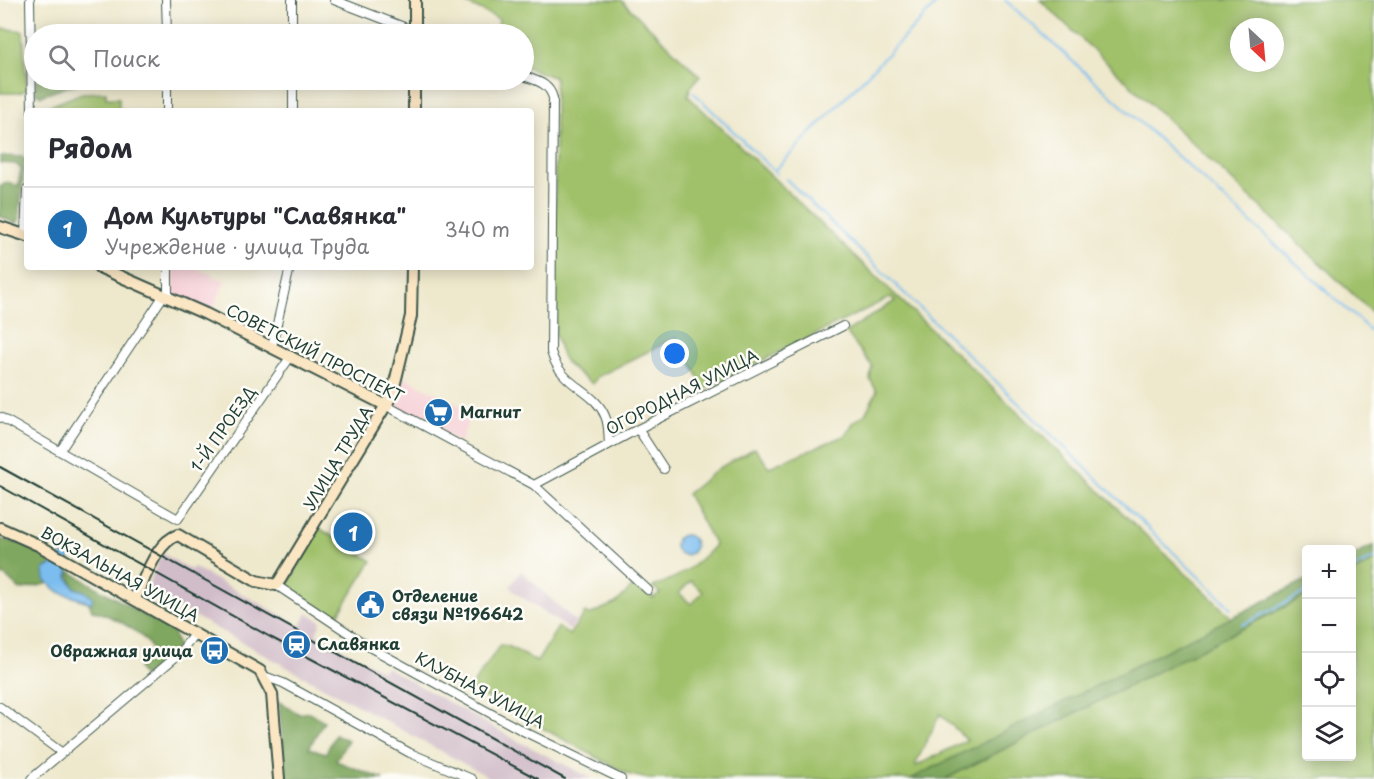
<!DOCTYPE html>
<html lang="ru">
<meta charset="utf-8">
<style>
body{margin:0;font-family:"Playpen Sans",sans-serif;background:#f7f7f7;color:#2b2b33}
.controls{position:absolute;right:18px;bottom:18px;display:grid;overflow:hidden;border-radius:6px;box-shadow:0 3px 15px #0003}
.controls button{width:54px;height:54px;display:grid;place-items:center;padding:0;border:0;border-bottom:2px solid #e1e1e2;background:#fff;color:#2b2b33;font:30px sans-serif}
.compass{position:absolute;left:1230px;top:18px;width:54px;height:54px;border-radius:50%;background:#fff;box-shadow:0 3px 15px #0003;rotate:154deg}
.you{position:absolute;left:675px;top:354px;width:21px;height:21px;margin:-15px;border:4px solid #fff;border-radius:50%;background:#1a73e8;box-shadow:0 0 0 9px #1a73e833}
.badge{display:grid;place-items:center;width:39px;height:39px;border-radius:50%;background:#1f6fb2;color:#fff;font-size:20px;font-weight:700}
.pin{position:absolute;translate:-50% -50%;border:3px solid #fff;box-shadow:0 2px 6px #0006}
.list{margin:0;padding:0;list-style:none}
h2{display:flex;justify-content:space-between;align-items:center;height:78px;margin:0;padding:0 24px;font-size:26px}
h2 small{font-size:20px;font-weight:400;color:#7c7c81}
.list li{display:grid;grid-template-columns:39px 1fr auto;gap:18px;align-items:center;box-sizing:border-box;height:84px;padding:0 24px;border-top:2px solid #e1e1e2}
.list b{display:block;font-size:22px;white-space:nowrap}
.list p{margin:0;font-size:20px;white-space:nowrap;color:#7c7c81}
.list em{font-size:20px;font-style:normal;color:#7c7c81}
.icon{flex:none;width:33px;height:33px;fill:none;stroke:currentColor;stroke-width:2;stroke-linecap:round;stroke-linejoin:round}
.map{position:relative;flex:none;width:1374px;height:779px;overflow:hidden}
.search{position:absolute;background:#fff;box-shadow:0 3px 15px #0003;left:24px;top:24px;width:510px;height:66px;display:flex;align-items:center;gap:15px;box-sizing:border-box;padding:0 21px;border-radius:33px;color:#7c7c81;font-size:22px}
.panel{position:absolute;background:#fff;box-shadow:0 3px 15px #0003;left:24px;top:108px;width:510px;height:162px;border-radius:6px}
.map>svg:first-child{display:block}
.built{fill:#f6cfd6}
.industrial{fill:#d1bdc9}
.green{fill:#a0c16a;stroke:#607f4f;stroke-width:1.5;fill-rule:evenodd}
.forest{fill:#80a75e;stroke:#507249;stroke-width:1.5}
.water{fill:#7bbdf0;stroke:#4d7d92;stroke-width:1.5}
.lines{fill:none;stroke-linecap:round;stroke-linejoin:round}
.stream{stroke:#7bbdf0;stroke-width:2}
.street-casing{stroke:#3e574b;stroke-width:10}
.secondary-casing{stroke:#3e574b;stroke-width:14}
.street{stroke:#fff;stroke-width:8}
.secondary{stroke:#fbe6c4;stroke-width:10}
.rail{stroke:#1f3d34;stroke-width:2}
.labels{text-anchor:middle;stroke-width:5;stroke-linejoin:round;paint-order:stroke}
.street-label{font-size:16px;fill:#1f3d34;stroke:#fdfcf7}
.poi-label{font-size:16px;font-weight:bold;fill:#1f3d34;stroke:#fdfcf7;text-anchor:start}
</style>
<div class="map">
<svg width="1374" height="779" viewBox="0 0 1374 779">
<rect width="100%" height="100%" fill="#fdfcf7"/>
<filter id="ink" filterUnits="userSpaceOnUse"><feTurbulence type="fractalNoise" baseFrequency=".0167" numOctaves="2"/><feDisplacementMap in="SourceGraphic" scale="12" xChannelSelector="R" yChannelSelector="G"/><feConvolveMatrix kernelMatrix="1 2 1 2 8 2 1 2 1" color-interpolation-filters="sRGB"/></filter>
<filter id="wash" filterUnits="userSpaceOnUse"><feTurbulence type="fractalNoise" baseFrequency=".008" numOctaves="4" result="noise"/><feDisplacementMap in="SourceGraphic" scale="24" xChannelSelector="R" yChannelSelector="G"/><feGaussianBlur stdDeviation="1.35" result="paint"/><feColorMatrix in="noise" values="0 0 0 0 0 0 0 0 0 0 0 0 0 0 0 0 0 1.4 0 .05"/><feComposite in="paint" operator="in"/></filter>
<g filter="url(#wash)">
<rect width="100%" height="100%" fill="#eee8cc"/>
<path class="built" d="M174 267H194L225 281 212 311 174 295Z
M404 377 471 411 461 443 392 407Z"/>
<path class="industrial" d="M162 553 191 570 193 567 301 626 307 613 321 621 316 634 383 671 386 667 516 740 593 779H492L146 590Z
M521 571 576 622 570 630 513 591 510 586Z"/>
<path class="green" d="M459 0H621L700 76 690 88 688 96 1232 618 911 779H648L628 774 470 689 500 645 508 646 537 662 558 627 569 635 585 613 589 615 616 603 635 584 653 598 660 593 653 587C681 576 694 568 715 545L687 494 719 468 755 448 769 467 846 435 853 423 865 414 877 391 870 379 872 366 846 332 895 301 891 297 705 389 677 337 597 377 593 384C566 365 563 365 555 333V78L524 66V34H497L499 19ZM691 581 703 592 691 604 679 593ZM940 714 967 740 916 766 915 765Z
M1040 0H1374V314ZM1239 27H1275V63H1239Z
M0 28 23 31 27 90 19 93H0Z
M106 92V98H119V111H38L82 93Z
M319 528 372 561 336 618 292 590 288 583Z
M1374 561V779H945L1306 596V756H1352V573Z"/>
<path class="forest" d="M36 80H87L41 96 36 93Z
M0 156 22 157 25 160 19 220 16 224 0 216V187L7 182 18 186 21 169 16 164 0 163Z
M0 539 26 545 57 562 44 569 47 584 20 590 5 576 0 575Z
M1374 545V561L1352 573V557Z
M67 570 173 632 178 647 143 677 138 668 152 654C151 634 109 615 92 610L89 603 93 598 74 587Z
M1306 580V596L945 779H911Z
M279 702 299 714 309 712 324 721 309 748 326 753 335 735 348 740 336 761 383 779H286Z"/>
<path class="water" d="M675 545a10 10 0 1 1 20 0a10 10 0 1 1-20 0Z
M66 550H70L68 578 75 588 84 591 93 598 91 603 59 592 45 580 44 569 57 562Z"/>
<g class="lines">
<path class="stream" d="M1005 0 1374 334
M693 92 777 174
M774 171 940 0
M786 179 1231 608
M1352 569 1374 558
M1242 625 1306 592"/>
</g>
</g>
<g filter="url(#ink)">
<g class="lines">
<defs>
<path id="street" d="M30 0 32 111
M166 0 167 34
M292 0V34
M334 0 422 34
M524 76C537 81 549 83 553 98L551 352C562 388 594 389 605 416 609 424 608 435 609 444
M167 80V111
M293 80V111
M25 235 27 190
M168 297V267
M272 346 290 267
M387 406 534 485 648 590
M0 417 178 519
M638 429 664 469
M60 451 164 295
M534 485 638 429 843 326
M178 519 291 356
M276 585 371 648 523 731 621 779
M264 676 283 683 410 753 472 779
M0 707 61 752
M31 779 178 655 195 633"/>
<path id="secondary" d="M415 0V34
M414 111V80
M0 227 27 236
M99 267 206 314 387 406
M0 528 38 545 260 671 272 694 279 779
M135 598C145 579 156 542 178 535L256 581 276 585 280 580 392 395 411 316 412 267"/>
</defs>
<use href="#street" class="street-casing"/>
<use href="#secondary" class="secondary-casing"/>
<use href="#street" class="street"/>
<use href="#secondary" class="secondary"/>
<path class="rail" d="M0 467 565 779
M0 486 272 638 538 779"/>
</g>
</g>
<defs>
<symbol id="supermarket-disc" viewBox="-11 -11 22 22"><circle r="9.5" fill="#1f6fb2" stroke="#fdfcf7"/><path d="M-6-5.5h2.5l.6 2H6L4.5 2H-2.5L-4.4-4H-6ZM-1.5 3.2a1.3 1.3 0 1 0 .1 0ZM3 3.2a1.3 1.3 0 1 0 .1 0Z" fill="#fff"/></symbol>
<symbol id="civic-disc" viewBox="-11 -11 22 22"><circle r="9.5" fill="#1f6fb2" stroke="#fdfcf7"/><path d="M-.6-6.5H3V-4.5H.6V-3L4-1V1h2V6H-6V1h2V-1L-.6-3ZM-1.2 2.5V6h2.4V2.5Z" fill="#fff"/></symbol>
<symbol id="station-disc" viewBox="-11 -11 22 22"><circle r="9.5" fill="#1f6fb2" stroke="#fdfcf7"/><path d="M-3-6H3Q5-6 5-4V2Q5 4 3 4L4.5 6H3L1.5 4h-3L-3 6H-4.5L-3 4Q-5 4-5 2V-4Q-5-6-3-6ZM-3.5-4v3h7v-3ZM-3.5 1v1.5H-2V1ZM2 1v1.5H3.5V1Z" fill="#fff"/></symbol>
<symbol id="bus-disc" viewBox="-11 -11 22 22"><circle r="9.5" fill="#1f6fb2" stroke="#fdfcf7"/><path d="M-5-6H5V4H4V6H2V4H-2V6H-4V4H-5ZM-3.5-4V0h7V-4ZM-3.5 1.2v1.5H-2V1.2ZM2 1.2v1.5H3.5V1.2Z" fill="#fff"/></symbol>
</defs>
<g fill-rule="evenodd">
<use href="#supermarket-disc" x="422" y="396" width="33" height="33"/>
<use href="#civic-disc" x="354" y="588" width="33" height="33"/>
<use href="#station-disc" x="280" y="628" width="33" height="33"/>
<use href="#bus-disc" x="198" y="634" width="33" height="33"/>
</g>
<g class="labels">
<g class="street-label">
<text transform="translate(315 353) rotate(27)" y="6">СОВЕТСКИЙ ПРОСПЕКТ</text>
<text transform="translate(682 392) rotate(-27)" y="6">ОГОРОДНАЯ УЛИЦА</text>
<text transform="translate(223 429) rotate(-55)" y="6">1-Й ПРОЕЗД</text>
<text transform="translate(338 458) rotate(-59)" y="6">УЛИЦА ТРУДА</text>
<text transform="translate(120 574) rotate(29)" y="6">ВОКЗАЛЬНАЯ УЛИЦА</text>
<text transform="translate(480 690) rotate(28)" y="6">КЛУБНАЯ УЛИЦА</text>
</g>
<g class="poi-label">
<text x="460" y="418">Магнит</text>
<text x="392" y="602">Отделение<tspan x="392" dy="18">связи №196642</tspan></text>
<text x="317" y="650">Славянка</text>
<text x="193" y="657" text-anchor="end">Овражная улица</text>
</g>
</g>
</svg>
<div class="controls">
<button>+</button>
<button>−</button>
<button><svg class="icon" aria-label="locate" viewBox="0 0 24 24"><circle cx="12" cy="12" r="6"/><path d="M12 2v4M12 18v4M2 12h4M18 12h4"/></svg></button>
<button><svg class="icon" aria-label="layers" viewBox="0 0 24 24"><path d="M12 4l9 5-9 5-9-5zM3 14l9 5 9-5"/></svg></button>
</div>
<svg class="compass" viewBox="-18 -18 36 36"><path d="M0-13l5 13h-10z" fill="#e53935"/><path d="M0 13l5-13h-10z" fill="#7c7c81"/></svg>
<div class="you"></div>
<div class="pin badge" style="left:353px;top:532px">1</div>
<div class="search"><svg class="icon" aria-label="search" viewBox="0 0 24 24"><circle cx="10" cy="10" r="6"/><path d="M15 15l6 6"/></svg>Поиск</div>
<section class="panel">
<h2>Рядом<small></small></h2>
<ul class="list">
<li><span class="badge">1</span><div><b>Дом Культуры &quot;Славянка&quot;</b><p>Учреждение · улица Труда</p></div><em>340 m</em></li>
</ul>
</section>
</div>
